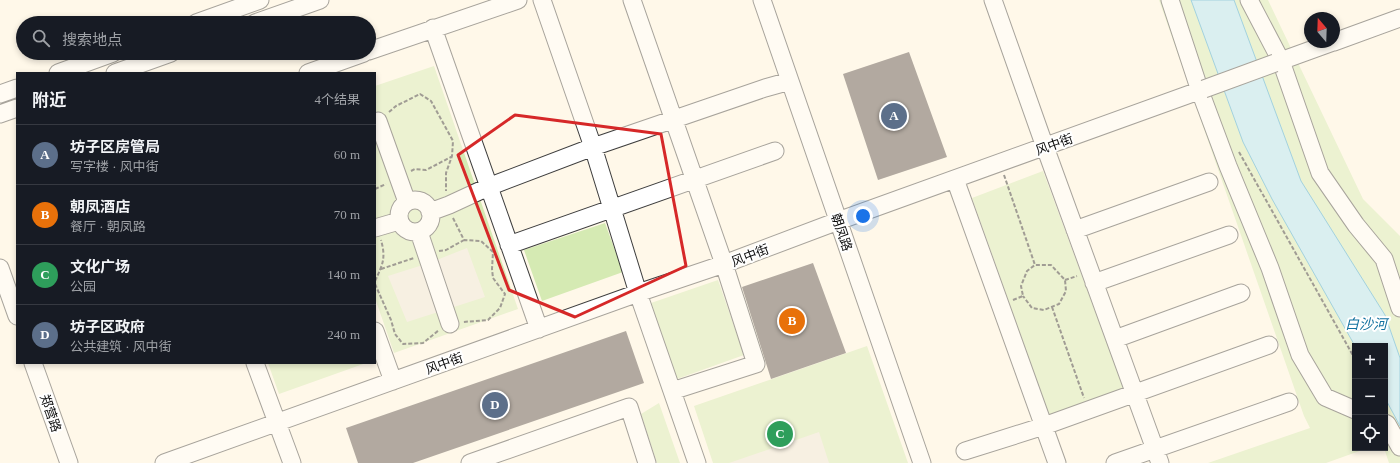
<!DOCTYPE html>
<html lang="zh">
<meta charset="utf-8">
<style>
body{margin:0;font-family:"Times New Roman","Noto Sans SC",serif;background:#20242c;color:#f1f3f6}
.controls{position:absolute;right:12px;bottom:12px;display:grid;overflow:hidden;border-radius:0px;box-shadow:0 2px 6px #0003}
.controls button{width:36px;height:36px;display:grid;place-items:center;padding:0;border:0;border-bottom:1px solid #363941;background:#171b24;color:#f1f3f6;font:20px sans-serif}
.compass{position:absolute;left:1304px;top:12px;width:36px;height:36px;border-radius:50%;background:#171b24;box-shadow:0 2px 6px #0003;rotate:341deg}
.you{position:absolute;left:863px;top:216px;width:14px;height:14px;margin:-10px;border:3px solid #fff;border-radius:50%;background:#1a73e8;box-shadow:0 0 0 6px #1a73e833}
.badge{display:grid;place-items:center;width:26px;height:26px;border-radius:50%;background:#1a73e8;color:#fff;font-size:13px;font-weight:700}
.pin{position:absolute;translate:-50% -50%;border:2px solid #fff;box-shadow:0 1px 4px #0006}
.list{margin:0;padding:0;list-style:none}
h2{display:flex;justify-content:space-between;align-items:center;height:52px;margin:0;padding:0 16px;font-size:17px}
h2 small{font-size:13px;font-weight:400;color:#9ea1a6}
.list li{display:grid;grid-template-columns:26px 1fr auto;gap:12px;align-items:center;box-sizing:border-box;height:60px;padding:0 16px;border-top:1px solid #363941}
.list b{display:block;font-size:15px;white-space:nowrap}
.list p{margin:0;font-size:13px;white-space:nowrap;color:#9ea1a6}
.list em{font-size:13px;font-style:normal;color:#9ea1a6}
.icon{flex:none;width:22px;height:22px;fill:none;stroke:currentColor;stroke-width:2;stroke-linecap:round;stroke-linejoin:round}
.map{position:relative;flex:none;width:1400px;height:463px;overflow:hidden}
.search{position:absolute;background:#171b24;box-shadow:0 2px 6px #0003;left:16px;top:16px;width:360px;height:44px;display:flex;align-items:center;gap:10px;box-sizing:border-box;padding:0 14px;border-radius:22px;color:#9ea1a6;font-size:15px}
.panel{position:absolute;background:#171b24;box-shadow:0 2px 6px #0003;left:16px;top:72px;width:360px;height:292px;border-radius:0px}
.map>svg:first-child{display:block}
.green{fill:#d5eab3}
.plaza{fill:#eee6da}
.water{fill:#ade4f8;stroke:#32a3d1}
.building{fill:#544b47}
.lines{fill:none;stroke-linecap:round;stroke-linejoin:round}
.minor-casing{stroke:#3e3e3e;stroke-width:19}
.path{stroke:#2d2d2d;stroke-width:2;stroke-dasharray:4 2;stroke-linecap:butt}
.minor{stroke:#fff;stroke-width:17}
.minor-bridge-casing{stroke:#3e3e3e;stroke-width:19;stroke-linecap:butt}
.minor-bridge{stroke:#fff;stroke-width:17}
.marked{fill:none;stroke:#d62828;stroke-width:3;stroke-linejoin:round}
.labels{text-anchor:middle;stroke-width:4;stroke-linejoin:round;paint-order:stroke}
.street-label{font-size:13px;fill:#0b0b0b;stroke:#fff}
.water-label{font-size:14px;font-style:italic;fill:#12719f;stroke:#fff}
</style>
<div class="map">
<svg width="1400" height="463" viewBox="0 0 1400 463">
<rect width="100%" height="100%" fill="#fff8e9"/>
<path class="green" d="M1159 0H1268L1363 199 1400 236V463H1389L1384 448H1385V346H1355V448H1368L1326 463H1208L1310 428 1304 416Z
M434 66 518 309 394 353 375 298V86Z
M1043 171 1125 392 1050 418 972 198Z
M605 223 623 272 542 301 524 250Z
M718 280 744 355 677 379 651 303Z
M867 346 908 463H713L694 406Z
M268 363H366L279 394Z
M659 403 680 463H657L641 414Z"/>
<path class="plaza" d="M467 248 485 297 407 322 388 276 429 263Z
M819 432 829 463H729Z"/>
<path class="water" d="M1191 0H1234L1301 181 1385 315 1400 358V426L1385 398V346H1355L1272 199 1243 142Z"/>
<path class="building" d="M909 52 947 157 878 180 843 74Z
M813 263 846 353 771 379 742 287Z
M626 331 644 383 413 463H358L346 428Z"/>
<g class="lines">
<defs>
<path id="minor" d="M542 0 593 147 638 293 697 463
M632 0 724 264 756 364 672 391
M762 0 922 463
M993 0 1045 147 1160 463
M1170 0 1200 91 1228 166 1270 268 1300 355 1325 397 1355 410
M1249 0 1281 61 1320 173 1356 225 1384 259 1400 308
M196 23 260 0
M255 23 320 0
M433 28 539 329
M1334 42 1400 18
M369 51 518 0
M1275 63 1333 42
M58 73 113 53
M115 73 171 53
M308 73 364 53
M0 94 17 88
M0 114 17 108
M378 121 407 202
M955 179 1057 463
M399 216a16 16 0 1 1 32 0a16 16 0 1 1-32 0Z
M430 212 449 205 488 187 593 147 765 88 790 81
M375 228 399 221
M1075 230 1209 182
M419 232 450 324
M509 245 775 151
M0 268 17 316
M1094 283 1229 235
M375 331 393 381
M1115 339 1241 293
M33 363 69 463
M255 363 292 463
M1385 423 1387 424 1400 447
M965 451 1044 426 1269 345
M164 463 638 293 724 264 838 221 1204 89
M470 463 629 407 647 463
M1115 463 1289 402"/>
</defs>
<use href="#minor" class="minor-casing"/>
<path class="path" d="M389 112 396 106 420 94 431 101 453 141 452 156 446 173V191
M1239 152 1355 359
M411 171 415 169 426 170 451 157
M1004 175 1035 265
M375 189 386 184
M453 218 464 240 481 241 493 252 492 269 493 278 505 294 500 308 488 320 463 322
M439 251 446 250 464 240
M381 269 414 258
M1065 280 1077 276
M375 281C383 264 386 258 381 240
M375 284 391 320 395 334 403 344 423 343 439 330
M1013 300 1023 296 1021 286 1027 271 1035 265H1051L1065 280 1066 291 1059 304 1044 310 1032 308 1023 296
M1052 307 1084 398"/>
<use href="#minor" class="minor"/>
<defs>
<path id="minor-bridge" d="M1204 89 1275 63"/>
</defs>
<use href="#minor-bridge" class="minor-bridge-casing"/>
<use href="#minor-bridge" class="minor-bridge"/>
</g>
<path d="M0 0H1400V463H0ZM515 115 661 134 686 266 575 317 509 290 458 155Z" fill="#fff8e9" fill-opacity=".55" fill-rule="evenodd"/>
<path class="marked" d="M515 115 661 134 686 266 575 317 509 290 458 155Z"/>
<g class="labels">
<g class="street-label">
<text transform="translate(1054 144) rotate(-20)" y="5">风中街</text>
<text transform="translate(842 232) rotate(71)" y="5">朝凤路</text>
<text transform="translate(750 255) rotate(-21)" y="5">风中街</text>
<text transform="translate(444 363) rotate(-20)" y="5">风中街</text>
<text transform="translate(51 413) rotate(71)" y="5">郑营路</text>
</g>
<g class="water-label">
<text x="1366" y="329">白沙河</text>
</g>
</g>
</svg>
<div class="controls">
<button>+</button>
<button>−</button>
<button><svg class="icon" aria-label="locate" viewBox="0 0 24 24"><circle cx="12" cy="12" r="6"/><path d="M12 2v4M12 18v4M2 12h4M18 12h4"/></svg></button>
</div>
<svg class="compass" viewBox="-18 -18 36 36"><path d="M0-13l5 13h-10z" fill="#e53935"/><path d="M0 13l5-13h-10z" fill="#9ea1a6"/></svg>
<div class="you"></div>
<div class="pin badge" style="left:894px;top:116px;background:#5c6f8a">A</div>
<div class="pin badge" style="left:792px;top:321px;background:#e8710a">B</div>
<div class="pin badge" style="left:780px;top:434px;background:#2e9e5b">C</div>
<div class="pin badge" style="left:495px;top:405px;background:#5c6f8a">D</div>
<div class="search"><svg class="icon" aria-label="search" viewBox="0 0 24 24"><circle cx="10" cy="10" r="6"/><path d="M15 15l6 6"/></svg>搜索地点</div>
<section class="panel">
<h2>附近<small>4个结果</small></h2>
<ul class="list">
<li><span class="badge" style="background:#5c6f8a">A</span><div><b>坊子区房管局</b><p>写字楼 · 风中街</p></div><em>60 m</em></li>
<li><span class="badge" style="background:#e8710a">B</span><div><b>朝凤酒店</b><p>餐厅 · 朝凤路</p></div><em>70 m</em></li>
<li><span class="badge" style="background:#2e9e5b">C</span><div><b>文化广场</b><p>公园</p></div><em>140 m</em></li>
<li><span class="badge" style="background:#5c6f8a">D</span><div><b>坊子区政府</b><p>公共建筑 · 风中街</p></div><em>240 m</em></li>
</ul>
</section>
</div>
